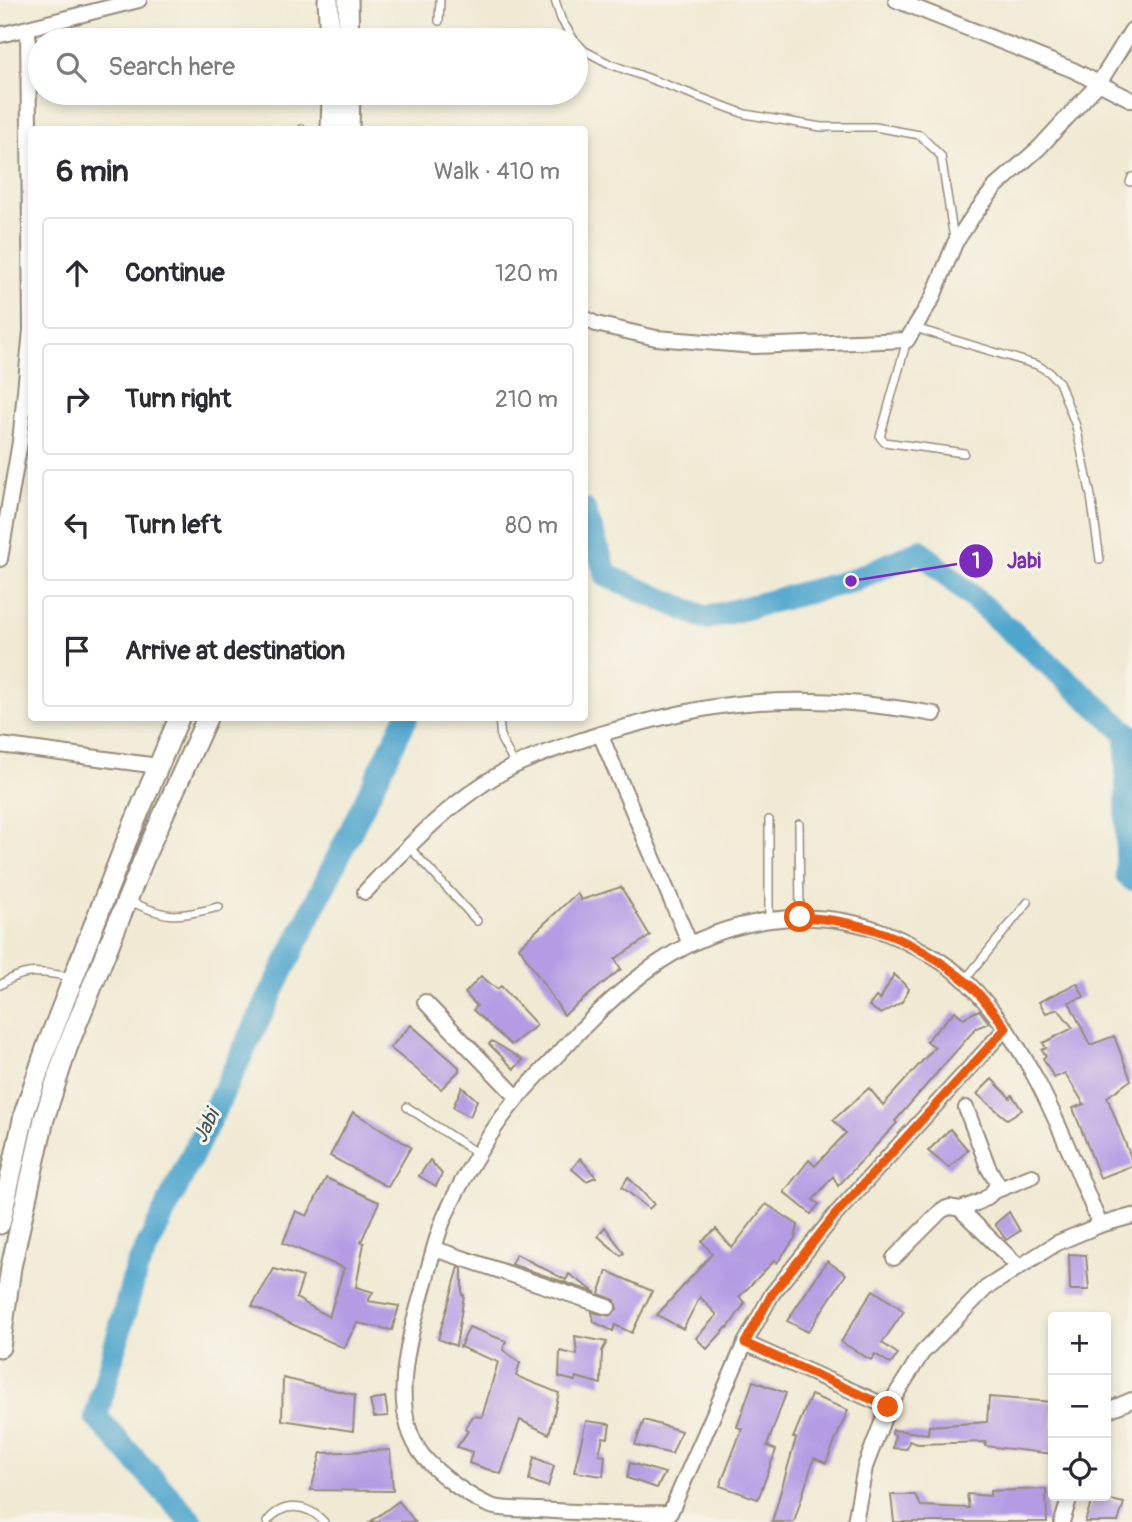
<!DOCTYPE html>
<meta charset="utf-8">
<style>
body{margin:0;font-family:Pangolin,sans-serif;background:#f2f2f3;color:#2b2b33}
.controls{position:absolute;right:21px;bottom:21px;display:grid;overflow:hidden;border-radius:7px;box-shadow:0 4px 10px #0003}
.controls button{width:63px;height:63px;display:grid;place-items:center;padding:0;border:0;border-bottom:2px solid #e1e1e2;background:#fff;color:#2b2b33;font:35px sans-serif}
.stop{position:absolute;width:21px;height:21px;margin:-16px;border:5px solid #ea580c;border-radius:50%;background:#fff}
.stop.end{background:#ea580c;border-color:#fff;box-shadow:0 2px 7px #0008}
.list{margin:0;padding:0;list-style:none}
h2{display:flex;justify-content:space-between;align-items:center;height:91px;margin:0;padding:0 28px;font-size:30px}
h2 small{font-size:23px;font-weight:400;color:#7c7c81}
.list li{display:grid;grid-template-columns:46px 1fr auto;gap:21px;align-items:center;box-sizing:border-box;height:112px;margin:0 14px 14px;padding:0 14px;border:2px solid #e1e1e2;border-radius:7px}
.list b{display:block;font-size:26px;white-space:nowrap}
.list em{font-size:23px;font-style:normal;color:#7c7c81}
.icon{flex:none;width:38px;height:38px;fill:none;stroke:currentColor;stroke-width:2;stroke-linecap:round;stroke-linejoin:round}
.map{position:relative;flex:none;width:1132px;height:1522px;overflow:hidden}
.search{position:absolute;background:#fff;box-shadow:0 4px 10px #0003;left:28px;top:28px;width:560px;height:77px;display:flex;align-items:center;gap:18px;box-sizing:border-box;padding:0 24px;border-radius:38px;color:#7c7c81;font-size:26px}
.panel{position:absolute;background:#fff;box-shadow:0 4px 10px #0003;left:28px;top:126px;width:560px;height:595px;border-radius:7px}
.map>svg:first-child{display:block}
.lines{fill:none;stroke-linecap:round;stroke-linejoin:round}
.river{stroke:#50a6cd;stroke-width:24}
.building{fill:#b49be4}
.service-casing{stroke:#968a79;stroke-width:10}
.minor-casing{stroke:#968a79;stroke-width:18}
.secondary-casing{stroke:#968a79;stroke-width:23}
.service{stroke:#fff;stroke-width:7}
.minor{stroke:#fff;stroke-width:14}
.secondary{stroke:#fff;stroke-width:19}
.route{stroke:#ea580c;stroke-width:9}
.labels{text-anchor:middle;stroke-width:6;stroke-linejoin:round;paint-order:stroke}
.water-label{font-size:21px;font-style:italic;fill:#42555b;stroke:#f7f3e8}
.leader{fill:none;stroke:#7b2cbf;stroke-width:2.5}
.callout-dot{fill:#7b2cbf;stroke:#f7f3e8;stroke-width:2.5}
.mark-label{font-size:21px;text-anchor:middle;font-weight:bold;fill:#fff}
.callout-label{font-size:21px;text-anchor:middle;font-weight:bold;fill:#7b2cbf;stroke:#f7f3e8;stroke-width:6;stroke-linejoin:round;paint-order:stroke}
</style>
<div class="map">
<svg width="1132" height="1522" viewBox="0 0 1132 1522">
<rect width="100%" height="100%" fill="#f7f3e8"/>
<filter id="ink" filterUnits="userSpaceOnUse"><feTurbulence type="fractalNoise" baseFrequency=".0143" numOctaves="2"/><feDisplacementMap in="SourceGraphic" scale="14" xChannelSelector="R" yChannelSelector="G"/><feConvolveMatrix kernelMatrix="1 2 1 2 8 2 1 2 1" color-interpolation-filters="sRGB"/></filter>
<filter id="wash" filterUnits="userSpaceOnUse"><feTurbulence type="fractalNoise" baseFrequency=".00686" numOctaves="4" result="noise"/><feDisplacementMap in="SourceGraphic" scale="28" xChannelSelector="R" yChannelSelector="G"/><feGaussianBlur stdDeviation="1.57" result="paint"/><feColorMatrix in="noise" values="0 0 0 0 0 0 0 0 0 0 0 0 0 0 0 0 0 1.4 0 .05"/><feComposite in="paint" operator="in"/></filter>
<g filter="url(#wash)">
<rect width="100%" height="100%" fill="#f0ead4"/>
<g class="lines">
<path class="river" d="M584 510 607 576 706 618 851 581 920 551 1127 733V874L1132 879
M192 1522 96 1417 136 1270 406 718"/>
</g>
<g id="blocks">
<path class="building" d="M621 887 650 936 615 959 621 969 564 1015 519 947 577 893 581 900Z
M894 974 909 989 902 1002 881 1014 869 1006 876 997 880 1000Z
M481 976 497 989 501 986 537 1025 511 1045 473 1010 477 1006 465 993Z
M1077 983 1084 997 1069 1002 1090 1045 1114 1036 1131 1080 1107 1097 1132 1160V1166L1100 1178 1073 1108 1084 1104 1065 1073 1054 1078 1043 1058 1046 1056 1042 1050 1046 1048 1043 1043 1073 1028 1058 1009 1046 1013 1039 1002Z
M979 1010 989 1023 976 1028 895 1121 897 1123 838 1186 833 1176 813 1200 819 1204 811 1214 784 1192 809 1160 815 1166 846 1133 833 1120 869 1088 883 1105 935 1047 926 1041 955 1011 963 1018Z
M411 1025 459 1067V1071L441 1089 390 1048Z
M492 1041 523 1060 514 1069 489 1044Z
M992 1079 1010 1098 1012 1095 1022 1110 1007 1119 977 1094Z
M462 1087 477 1100 470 1117 453 1107Z
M353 1112 411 1147 388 1187 330 1156Z
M950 1129 968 1150 949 1168 928 1151Z
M580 1158 596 1177 586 1181 572 1169Z
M430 1160 442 1174 436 1186 419 1176Z
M628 1177 654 1204 649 1209 622 1187Z
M326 1178 379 1202 361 1242 364 1243 356 1287 373 1292 368 1301 399 1306 392 1330 357 1323 344 1348 252 1306 274 1269 303 1277 296 1298 329 1317 344 1268 283 1243 296 1211 307 1216Z
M766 1204 798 1225 795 1238 777 1263 775 1260 739 1297 745 1303 728 1328 727 1327 707 1349 696 1338 717 1315 700 1297 683 1329 657 1315 712 1254 702 1241 716 1229 732 1248Z
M1009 1212 1020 1231 1006 1240 995 1224Z
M605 1227 624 1253 621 1256 598 1236Z
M516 1254 566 1280 569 1274 596 1293 511 1264Z
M1069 1254 1086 1255 1089 1290H1070Z
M827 1261 846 1274 808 1332 787 1321Z
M459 1267 462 1268V1295H464L456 1346 438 1339Z
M607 1271 652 1291 632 1333 615 1325 613 1331 594 1322 592 1312 609 1316 617 1309 615 1300 599 1294Z
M873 1290 904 1311 882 1343 898 1354 891 1364 875 1354 871 1360 841 1342Z
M469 1327 506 1341 503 1350 520 1363 516 1376 559 1393 549 1434 520 1420 501 1474 469 1463 472 1452 457 1447 468 1431 465 1429 473 1416 482 1417 498 1362 460 1347Z
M575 1336 607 1342 602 1351 601 1384 576 1377 575 1381 559 1377 560 1351 577 1355Z
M283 1378 355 1395 353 1431 282 1420Z
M753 1381 786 1393 767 1446 776 1450 758 1499 720 1486 742 1429 737 1427Z
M811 1395 848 1410 826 1463 814 1458 794 1522H772L796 1438H793Z
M385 1397 388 1416 374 1417 370 1401Z
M989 1397 1053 1402V1454L985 1446 986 1442 918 1444 909 1441 907 1449 893 1448 895 1435 892 1434 893 1430 928 1434 929 1426 987 1422Z
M644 1420 681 1431 672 1454 635 1445Z
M586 1421 610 1424 608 1438 603 1437 599 1454 605 1456 603 1476 574 1472Z
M390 1450 393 1491 311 1490 321 1453Z
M534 1457 554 1466 548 1487 529 1480Z
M630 1463 665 1473 657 1488 627 1478Z
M1046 1489 1047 1522H894L891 1495H915L921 1506 969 1508 967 1494 990 1496V1491Z
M1093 1496 1124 1503 1118 1522H1085Z
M399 1501 415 1522H370Z"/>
</g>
</g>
<g filter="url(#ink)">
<use href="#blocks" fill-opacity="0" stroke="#968a79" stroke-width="2"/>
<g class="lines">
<defs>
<path id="service" d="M555 0 561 19 574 40
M439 21 440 0
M576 42 585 51 610 64 745 114 821 127H875L920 135 941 156 954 239
M301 130 302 129
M1130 182 1132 177
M915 328 1037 365 1049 372 1059 382 1076 426 1091 496 1100 560
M907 340 880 437 884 442 964 453
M499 718 501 739 515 765
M799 824 800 917
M409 847 477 921
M127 900C171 920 174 917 219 907
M769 919V820
M965 980 1028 902
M0 985C28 966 42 973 73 977
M407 1107 478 1154
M267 1522C282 1502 307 1503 324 1522"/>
<path id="minor" d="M896 0 1073 70 1132 100
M0 35 139 0
M584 318 596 324 656 338 755 346 907 340 932 299 955 243 971 219 995 187 1039 148 1099 83 1132 30
M0 559 20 442 31 330 28 30
M600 734C648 721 697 707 747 703 810 697 872 703 934 714
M0 745 158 766
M365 892C410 844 455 796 514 766 541 753 571 744 600 734L690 944
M425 1002 517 1097
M1006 1028 835 1215 772 1294 745 1343 670 1513C626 1514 583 1513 538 1510 525 1509 508 1510 494 1507 472 1500 438 1474 423 1456 390 1414 406 1348 420 1300 428 1273 434 1242 445 1216 459 1185 477 1154 496 1126 515 1098 539 1074 563 1049 592 1017 625 985 661 961 726 918 813 904 886 933 911 943 948 963 967 982 1033 1048 1065 1141 1100 1225
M995 1191 1032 1176
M960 1209C975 1204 993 1199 997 1183L988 1167 966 1108
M435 1249 608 1307
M894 1258 942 1210 950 1207 960 1209 1019 1267
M745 1343 888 1407
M1106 1411 1132 1400
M855 1522 865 1467 888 1407 922 1353 986 1288 1057 1243 1100 1225 1132 1216
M1062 1522 1070 1496"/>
<path id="secondary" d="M328 0 330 40
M348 0 349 40
M331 130 332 93
M349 130 350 93
M0 1224 25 1111 48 1043 127 840 179 718
M0 1347 11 1267 44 1119 67 1048 147 851 207 718"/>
</defs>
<use href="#service" class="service-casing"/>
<use href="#minor" class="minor-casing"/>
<use href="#secondary" class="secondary-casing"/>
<use href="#service" class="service"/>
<use href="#minor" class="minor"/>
<use href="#secondary" class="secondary"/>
</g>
</g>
<g class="lines" filter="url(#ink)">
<path class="route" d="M800 917C863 920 914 939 963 979 980 992 993 1012 1006 1028L835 1215 772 1294 745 1343 888 1407"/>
</g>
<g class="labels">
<g class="water-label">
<text transform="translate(206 1126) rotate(-64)" y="7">Jabi</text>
</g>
</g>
<path class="leader" d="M851 581L976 561"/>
<g class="callout-dot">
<circle cx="851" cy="581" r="7"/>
<circle cx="976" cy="561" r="18"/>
</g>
<g class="mark-label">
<text x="976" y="568">1</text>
</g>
<g class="callout-label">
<text x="1024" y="568">Jabi</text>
</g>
</svg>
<div class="controls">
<button>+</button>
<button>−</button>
<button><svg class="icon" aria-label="locate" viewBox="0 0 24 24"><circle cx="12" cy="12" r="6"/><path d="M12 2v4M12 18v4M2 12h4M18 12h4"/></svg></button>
</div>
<div class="stop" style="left:800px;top:917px"></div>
<div class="stop end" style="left:888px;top:1407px"></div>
<div class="search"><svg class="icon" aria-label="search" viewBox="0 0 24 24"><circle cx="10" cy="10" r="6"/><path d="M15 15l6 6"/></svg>Search here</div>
<section class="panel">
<h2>6 min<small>Walk · 410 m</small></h2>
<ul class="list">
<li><svg class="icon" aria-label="ahead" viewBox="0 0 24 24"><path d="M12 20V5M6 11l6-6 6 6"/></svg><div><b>Continue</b></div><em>120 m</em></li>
<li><svg class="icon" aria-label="right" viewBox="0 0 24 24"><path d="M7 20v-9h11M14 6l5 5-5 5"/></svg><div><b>Turn right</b></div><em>210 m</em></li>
<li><svg class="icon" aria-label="left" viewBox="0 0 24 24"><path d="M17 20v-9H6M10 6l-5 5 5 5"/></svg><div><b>Turn left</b></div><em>80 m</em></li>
<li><svg class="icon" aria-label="arrive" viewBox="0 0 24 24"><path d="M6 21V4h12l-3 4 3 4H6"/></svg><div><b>Arrive at destination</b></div></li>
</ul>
</section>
</div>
